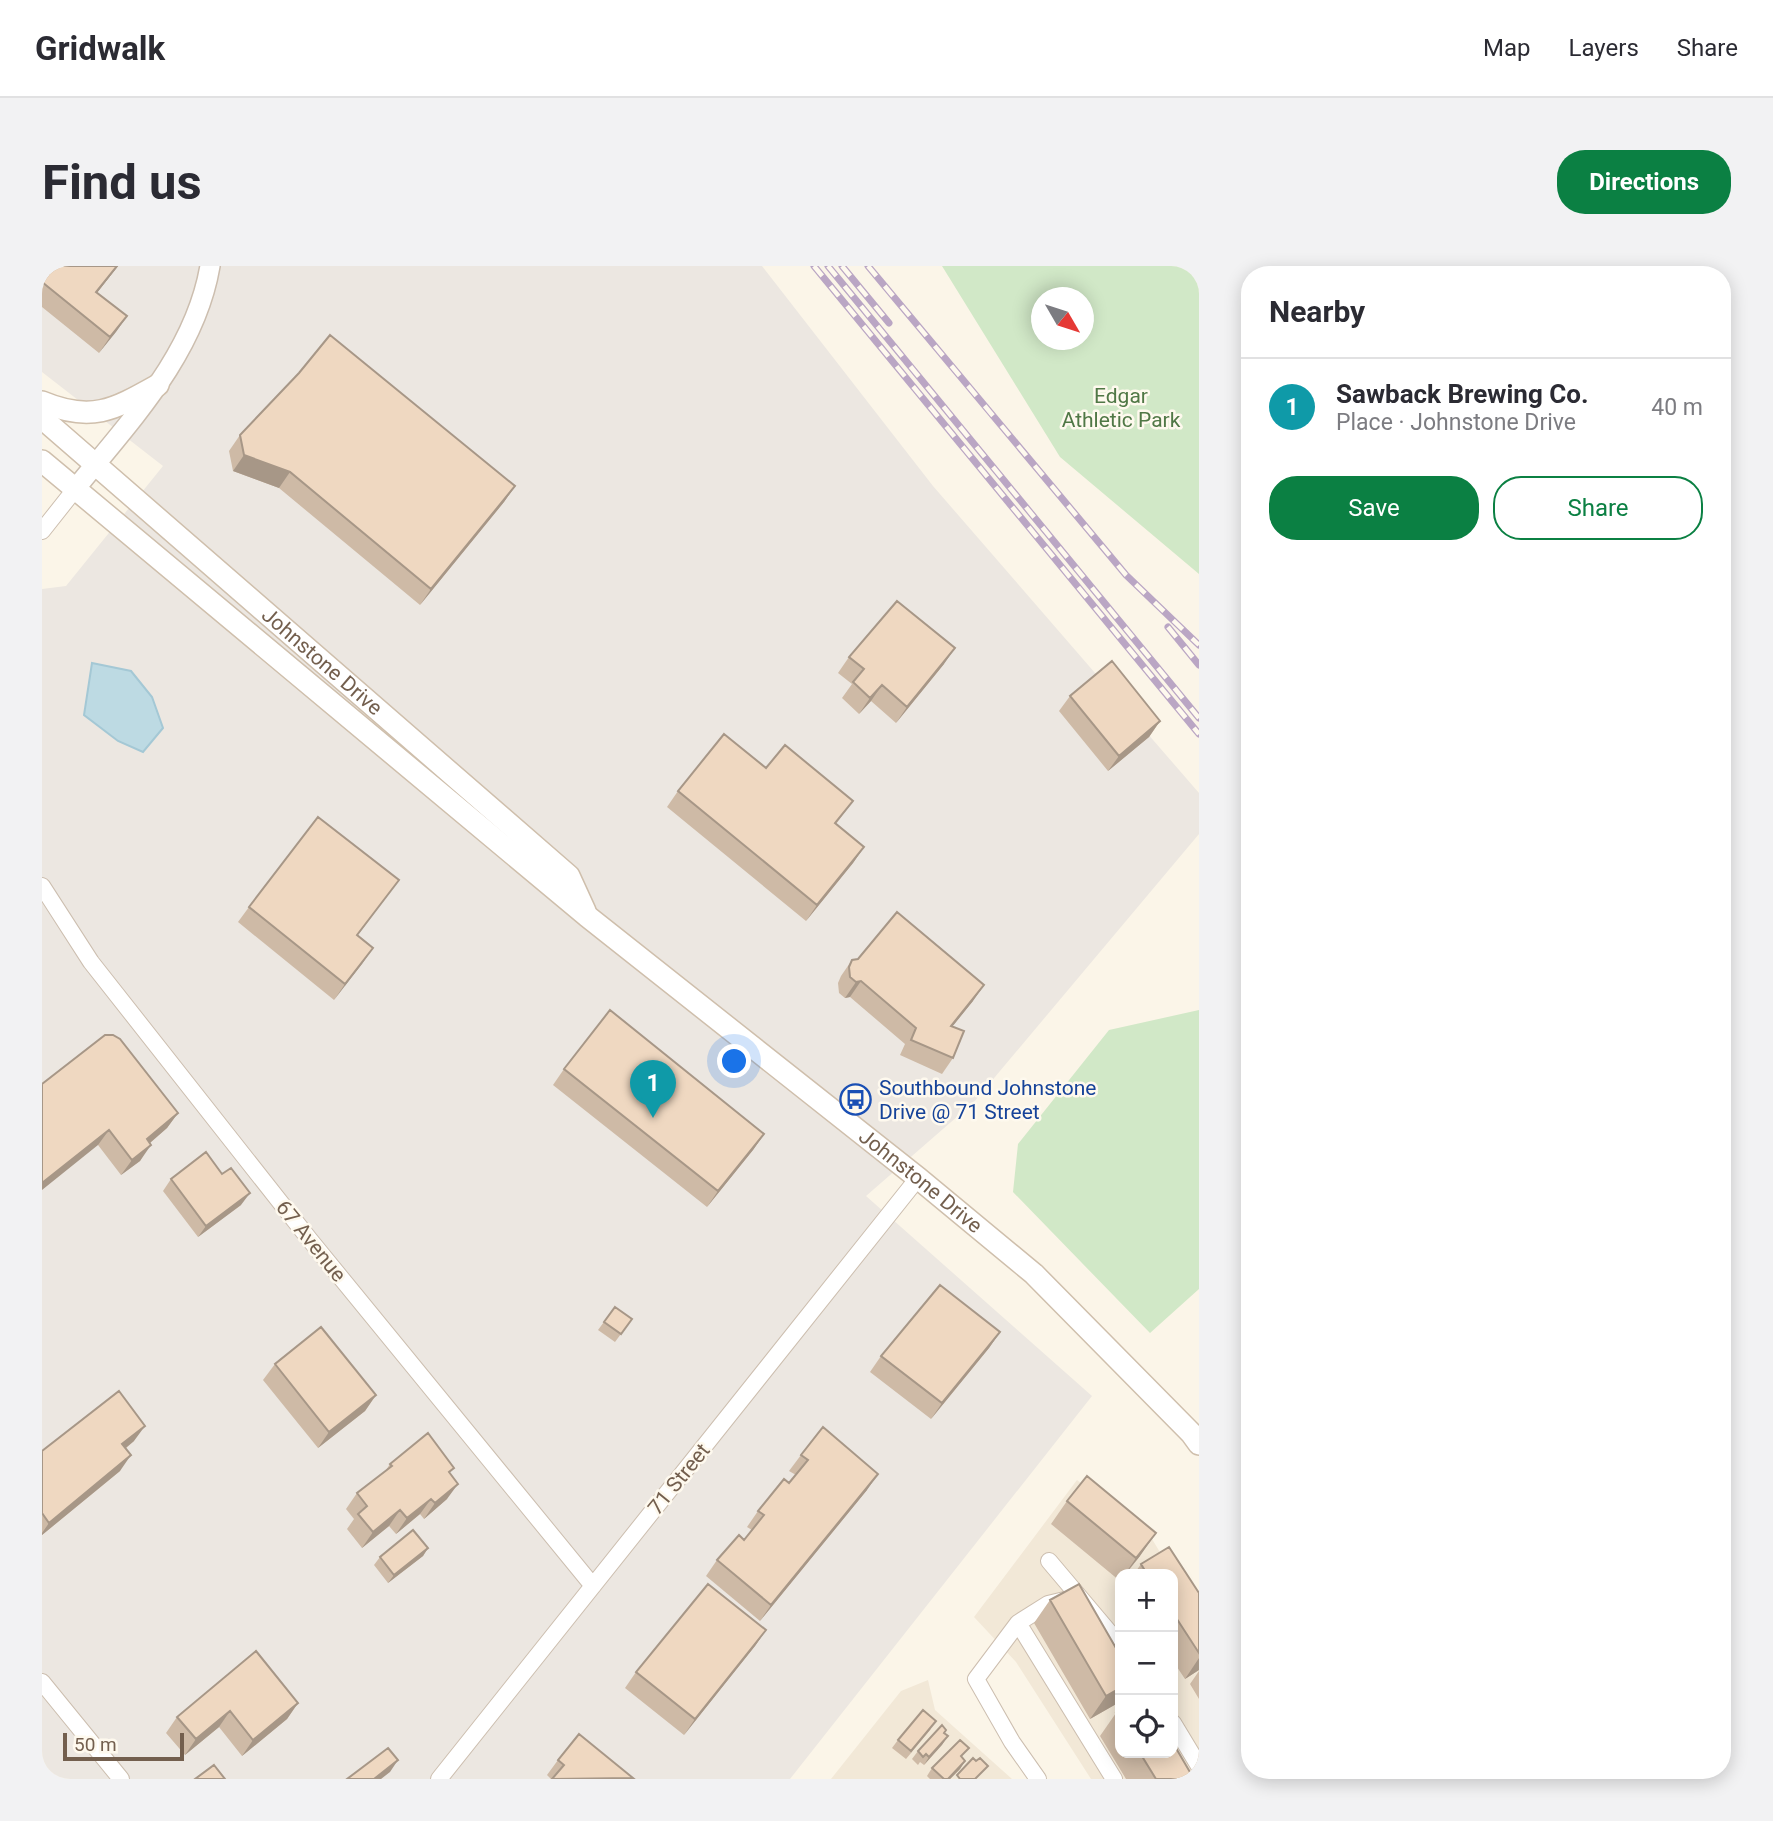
<!DOCTYPE html>
<meta charset="utf-8">
<style>
body{margin:0;font-family:Roboto,sans-serif;background:#f2f2f3;color:#2b2b33}
.controls{position:absolute;right:21px;bottom:21px;display:grid;overflow:hidden;border-radius:14px;box-shadow:0 4px 18px #0003}
.controls button{width:63px;height:63px;display:grid;place-items:center;padding:0;border:0;border-bottom:2px solid #e1e1e2;background:#fff;color:#2b2b33;font:35px sans-serif}
.compass{position:absolute;left:989px;top:21px;width:63px;height:63px;border-radius:50%;background:#fff;box-shadow:0 4px 18px #0003;rotate:129deg}
.scale{position:absolute;left:21px;bottom:18px;width:121px;box-sizing:border-box;padding-left:7px;border:4px solid #735f4e;border-top:0;font-size:19px;line-height:24px;white-space:nowrap;color:#735f4e;-webkit-text-stroke:5px #fef9ee;paint-order:stroke}
.you{position:absolute;left:693px;top:796px;width:24px;height:24px;margin:-18px;border:5px solid #fff;border-radius:50%;background:#1a73e8;box-shadow:0 0 0 10px #1a73e833}
.badge{display:grid;place-items:center;width:46px;height:46px;border-radius:50%;background:#0b8043;color:#fff;font-size:23px;font-weight:700}
.pin{position:absolute;translate:-50% -58px;filter:drop-shadow(0 2px 4px #0008)}
.pin::after{content:'';position:absolute;top:37px;width:24px;height:21px;background:inherit;clip-path:polygon(0 0,100% 0,50% 100%)}
.list{margin:0;padding:0;list-style:none}
h2{display:flex;justify-content:space-between;align-items:center;height:91px;margin:0;padding:0 28px;font-size:30px}
h2 small{font-size:23px;font-weight:400;color:#7c7c81}
.list li{display:grid;grid-template-columns:46px 1fr auto;gap:21px;align-items:center;box-sizing:border-box;height:98px;padding:0 28px;border-top:2px solid #e1e1e2}
.list b{display:block;font-size:26px;white-space:nowrap}
.list p{margin:0;font-size:23px;white-space:nowrap;color:#7c7c81}
.list em{font-size:23px;font-style:normal;color:#7c7c81}
.actions{display:flex;gap:14px;padding:21px 28px}
.actions a{flex:1;padding:16px 0;border:2px solid #0b8043;border-radius:28px;text-align:center;font-size:24px;color:#0b8043}
.actions .main{background:#0b8043;color:#fff}
.icon{flex:none;width:38px;height:38px;fill:none;stroke:currentColor;stroke-width:2;stroke-linecap:round;stroke-linejoin:round}
.map{position:relative;flex:none;width:1157px;height:1513px;overflow:hidden;border-radius:28px}
header{display:flex;align-items:center;gap:42px;box-sizing:border-box;height:98px;padding:0 35px;background:#fff;border-bottom:2px solid #e1e1e2}
header strong{font-size:33px}
nav{display:flex;gap:38px;margin-inline-start:auto;font-size:24px}
.intro{display:flex;align-items:center;justify-content:space-between;box-sizing:border-box;height:168px;padding:0 42px}
h1{margin:0;font-size:49px}
.button{padding:18px 32px;border-radius:28px;background:#0b8043;color:#fff;font-size:24px;font-weight:700}
main{display:flex;gap:42px;padding:0 42px}
aside{flex:1;background:#fff;border-radius:28px;box-shadow:0 4px 18px #0003}
.map>svg:first-child{display:block}
.residential{fill:#f2e8d7;fill-rule:evenodd}
.industrial{fill:#ece7e1}
.green{fill:#d1e8c7;fill-rule:evenodd}
.water{fill:#bddae3;stroke:#a4c8d5;stroke-width:2}
.lines{fill:none;stroke-linecap:round;stroke-linejoin:round}
.minor-casing{stroke:#ccbeaf;stroke-width:18}
.tertiary-casing{stroke:#ccbeaf;stroke-width:22}
.secondary-casing{stroke:#cfbfac;stroke-width:24}
.minor{stroke:#fff;stroke-width:16}
.tertiary{stroke:#fff;stroke-width:19}
.secondary{stroke:#fff;stroke-width:21}
.rail-casing{stroke:#baa6c4;stroke-width:7}
.rail{stroke:#fef9ee;stroke-width:4.5;stroke-dasharray:13;stroke-linecap:butt}
.wall{fill:#cebaa6}
.shaded-wall{fill:#a79787}
.building{fill:#efd8c1;stroke:#a79787;stroke-width:2}
.labels{text-anchor:middle;stroke-width:5;stroke-linejoin:round;paint-order:stroke}
.park-label{font-size:21px;fill:#507846;stroke:#fef9ee}
.street-label{font-size:21px;fill:#735f4e;stroke:#fef9ee}
.transit-label{font-size:21px;fill:#164399;stroke:#fef9ee;text-anchor:start}
</style>
<header>
<strong>Gridwalk</strong>
<nav><a>Map</a><a>Layers</a><a>Share</a></nav>
</header>
<div class="intro"><h1>Find us</h1><a class="button">Directions</a></div>
<main>
<div class="map">
<svg width="1157" height="1513" viewBox="0 0 1157 1513">
<rect width="100%" height="100%" fill="#fbf5e8"/>
<path class="residential" d="M1035 1214 1110 1273 1157 1351V1513H1049L974 1396 932 1351ZM1078 1308H1131V1487H1078Z
M886 1414 893 1444 970 1513H789L859 1425Z"/>
<path class="industrial" d="M0 0H720L891 220 1157 527V568L932 836 824 930 1050 1130 748 1513H0V323L24 320 121 200 0 106Z"/>
<path class="green" d="M900 0H1157V308L1018 191ZM1000 32H1042V74H1000Z
M1157 744V1023L1108 1067 971 926 976 878 1067 764Z"/>
<path class="water" d="M50 397 89 405 110 431 121 462 101 486 76 475 42 449Z"/>
<g class="lines">
<defs>
<path id="minor" d="M0 265 34 222
M0 620 49 696 268 974 551 1320
M1007 1295 1078 1379
M976 1357 1072 1513
M0 1416 79 1513
M1131 1457 1157 1500
M397 1513 876 912
M996 1513 970 1476 934 1413 976 1357 1006 1338 1027 1333"/>
<path id="tertiary" d="M34 222C88 155 153 88 168 0"/>
<g id="secondary">
<path d="M0 136C50 157 73 143 116 119"/>
<path id="s1" d="M0 152 527 610 543 645"/>
<path id="s2" d="M0 195 545 650 876 912 992 1008 1149 1167 1157 1178"/>
</g>
</defs>
<use href="#minor" class="minor-casing"/>
<use href="#tertiary" class="tertiary-casing"/>
<use href="#secondary" class="secondary-casing"/>
<use href="#minor" class="minor"/>
<use href="#tertiary" class="tertiary"/>
<use href="#secondary" class="secondary"/>
<defs>
<path id="rail" d="M772 0 1157 468
M786 0 1157 452
M800 0 847 57
M826 0 1084 309 1157 379
M1126 361 1157 399"/>
</defs>
<use href="#rail" class="rail-casing"/>
<use href="#rail" class="rail"/>
</g>
<path class="wall" d="M76 0 55 27 85 50 57 87 0 41V3Z
M198 169 473 220 462 236 378 339 237 222 191 205 187 185Z
M807 391 902 398 854 457 829 435 817 448 800 432 810 418 796 407Z
M1028 430 1118 455 1107 471 1066 505 1017 445Z
M636 525 811 535 794 558 822 581 811 597 764 655 625 541Z
M357 614 316 669 331 682 292 734 196 656 207 641Z
M810 694 931 735 910 760 911 792 900 808 858 789 863 778 808 731 803 732 797 727 796 717 799 710Z
M522 803 722 868 711 884 665 941 511 819Z
M0 818 136 847 125 862 108 877 98 895 79 909 56 879Z
M129 913 199 939 156 971 121 925Z
M573 1041 590 1053 573 1076 556 1064Z
M958 1066 947 1082 889 1153 828 1106 839 1090Z
M233 1098 334 1129 323 1145 276 1182 221 1114Z
M92 1175 83 1183 78 1205 0 1269V1185Z
M759 1189 825 1224 718 1355 664 1310 675 1294 702 1274 710 1264 705 1261 716 1245 747 1217 754 1209 747 1205Z
M348 1198 408 1208 405 1233 382 1253 378 1248 354 1268 347 1260 320 1282 305 1263 312 1253 304 1243 315 1227 342 1207Z
M1025 1235 1098 1290 1084 1308H1078V1315L1009 1258Z
M1127 1281 1157 1327V1404L1143 1413 1131 1395V1308H1092L1099 1298Z
M386 1282 381 1290 346 1317 332 1299 338 1291Z
M1008 1334 1076 1437 1048 1453 992 1357Z
M724 1364 713 1380 642 1469 583 1422 594 1406Z
M1157 1405V1433L1148 1418Z
M256 1437 245 1453 200 1490 177 1461 143 1489 124 1467 135 1451Z
M1078 1444V1487H1131L1152 1513H1084L1058 1470 1074 1447Z
M889 1463 864 1493 850 1482 856 1474Z
M902 1467 906 1470 882 1499 878 1496 876 1499 870 1493 876 1485Z
M920 1492 923 1495 918 1503 908 1513H888L885 1510 890 1502Z
M516 1494 591 1513H509L505 1509Z"/>
<path class="shaded-wall" d="M75 0H76L43 42 54 26Z
M85 50 74 66 57 87 68 71Z
M202 189 248 206 237 222 191 205Z
M473 220 462 236 378 339 389 323Z
M913 382 902 398 854 457 865 441Z
M840 419 829 435 817 448 828 432Z
M1118 455 1107 471 1066 505 1077 490Z
M822 581 811 597 764 655 775 639Z
M331 682 320 698 292 734 303 718Z
M819 715 808 731 803 732 814 716Z
M942 719 931 735 898 776 909 760Z
M136 847 125 862 94 889 105 873Z
M67 864 56 879 0 924V917Z
M722 868 711 884 665 941 676 925Z
M109 879 98 895 79 909 90 894Z
M208 927 199 939 156 971 164 960Z
M958 1066 947 1082 889 1153 900 1137Z
M334 1129 323 1145 276 1182 287 1166Z
M103 1160 92 1175 69 1194 80 1178Z
M89 1189 78 1205 0 1269V1267L7 1257Z
M836 1208 825 1224 718 1355 729 1339Z
M416 1218 405 1233 382 1253 393 1237Z
M389 1233 378 1248 354 1268 365 1252Z
M358 1244 347 1260 320 1282 331 1266Z
M1114 1267 1098 1290 1083 1308 1094 1292Z
M386 1282 381 1290 346 1317 352 1309Z
M724 1364 713 1380 642 1469 653 1453Z
M1157 1392V1404L1143 1413Z
M1078 1422V1434L1076 1437 1048 1453 1064 1430Z
M256 1437 245 1453 200 1490 211 1474Z
M188 1445 177 1461 143 1489 154 1473Z
M906 1470 900 1479 882 1499 887 1491Z
M356 1494 348 1506 339 1513H332Z
M923 1495 918 1503 908 1513H906Z"/>
<path class="building" d="M2 0H75L54 26 85 50 68 71 0 16V3Z
M288 69 473 220 389 323 248 206 202 189 198 169 257 107Z
M855 335 913 382 865 441 840 419 828 432 811 416 822 403 807 391Z
M1070 395 1118 455 1077 490 1028 430Z
M682 468 724 502 743 479 811 535 793 557 822 581 775 639 636 525Z
M276 551 357 614 315 669 331 682 303 718 207 641Z
M855 646 942 719 909 760 922 765 911 792 869 774 874 762 819 715 814 716 808 711 807 701 810 694 816 693Z
M568 744 722 868 676 925 522 803Z
M63 769H71L78 773 136 847 105 873 109 879 90 894 67 864 0 917V818Z
M164 886 180 908 189 902 208 927 164 960 129 913Z
M898 1019 958 1066 900 1137 839 1090Z
M573 1041 590 1053 579 1068 562 1056Z
M279 1061 334 1129 287 1166 233 1098Z
M77 1125 103 1160 80 1178 89 1189 7 1257 0 1247V1185Z
M781 1161 836 1208 729 1339 675 1294 697 1269 702 1274 722 1249 716 1245 742 1213 747 1217 766 1194 759 1189Z
M386 1167 412 1202 407 1206 416 1218 393 1237 389 1233 365 1252 358 1244 331 1266 316 1248 325 1240 315 1227 350 1200 348 1198Z
M1045 1210 1114 1267 1094 1292 1025 1235Z
M371 1264 386 1282 352 1309 338 1291Z
M1127 1281 1157 1327V1387L1131 1347V1308H1105L1099 1298Z
M666 1318 724 1364 653 1453 594 1406Z
M1037 1318 1078 1389V1422L1064 1430 1008 1334Z
M214 1385 256 1437 211 1474 188 1445 154 1473 135 1451Z
M881 1444 894 1455 869 1485 856 1474Z
M1078 1444V1454L1074 1447Z
M900 1459 904 1464 902 1467 906 1470 887 1491 884 1488 881 1491 876 1485Z
M537 1468 591 1512 510 1513 522 1499 516 1494Z
M918 1474 927 1482 919 1490 923 1495 906 1513H902L890 1502Z
M1131 1477 1152 1513H1114L1098 1487H1131Z
M346 1482 356 1494 332 1513H305Z
M931 1492 934 1495 938 1492 946 1500 933 1513H918L915 1509Z
M172 1499 183 1513H153Z"/>
<defs>
<symbol id="bus-ring" viewBox="-11 -11 22 22"><circle r="9.5" fill="#fef9ee" stroke="#1a4fb4" stroke-width="1.5"/><path d="M-5-6H5V4H4V6H2V4H-2V6H-4V4H-5ZM-3.5-4V0h7V-4ZM-3.5 1.2v1.5H-2V1.2ZM2 1.2v1.5H3.5V1.2Z" fill="#1a4fb4"/></symbol>
</defs>
<g fill-rule="evenodd">
<use href="#bus-ring" x="796" y="816" width="35" height="35"/>
</g>
<g class="labels">
<g class="park-label">
<text x="1079" y="137">Edgar<tspan x="1079" dy="24">Athletic Park</tspan></text>
</g>
<g class="street-label">
<text dy="7" stroke="none"><textPath href="#s1" startOffset="371">Johnstone Drive</textPath></text>
<text dy="7" stroke="none"><textPath href="#s2" startOffset="1136">Johnstone Drive</textPath></text>
<text transform="translate(269 975) rotate(51)" y="7">67 Avenue</text>
<text transform="translate(637 1213) rotate(-51)" y="7">71 Street</text>
</g>
<g class="transit-label">
<text x="837" y="829">Southbound Johnstone<tspan x="837" dy="24">Drive @ 71 Street</tspan></text>
</g>
</g>
</svg>
<div class="controls">
<button>+</button>
<button>−</button>
<button><svg class="icon" aria-label="locate" viewBox="0 0 24 24"><circle cx="12" cy="12" r="6"/><path d="M12 2v4M12 18v4M2 12h4M18 12h4"/></svg></button>
</div>
<svg class="compass" viewBox="-18 -18 36 36"><path d="M0-13l5 13h-10z" fill="#e53935"/><path d="M0 13l5-13h-10z" fill="#7c7c81"/></svg>
<div class="scale">50 m</div>
<div class="you"></div>
<div class="pin badge" style="left:611px;top:852px;background:#0f9aa8">1</div>
</div>
<aside>
<h2>Nearby<small></small></h2>
<ul class="list">
<li><span class="badge" style="background:#0f9aa8">1</span><div><b>Sawback Brewing Co.</b><p>Place · Johnstone Drive</p></div><em>40 m</em></li>
</ul>
<div class="actions"><a class="main">Save</a><a>Share</a></div>
</aside>
</main>
